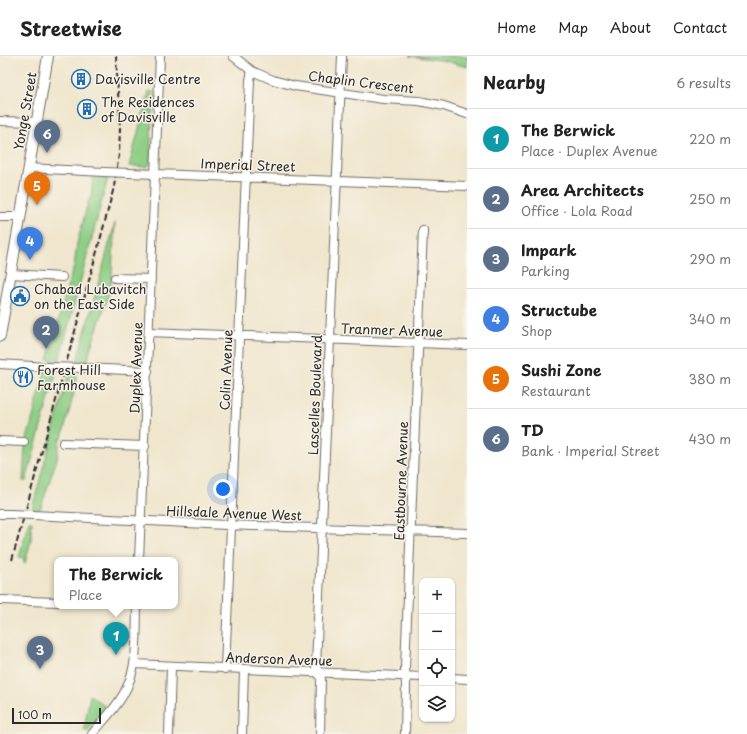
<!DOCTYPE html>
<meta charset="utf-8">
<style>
body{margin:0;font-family:"Playpen Sans",sans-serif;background:#f6f6f6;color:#222}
.controls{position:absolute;right:12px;bottom:12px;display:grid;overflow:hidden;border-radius:8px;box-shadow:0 1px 3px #0004}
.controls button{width:36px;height:36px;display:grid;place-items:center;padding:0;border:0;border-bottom:1px solid #e0e0e0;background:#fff;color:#222;font:20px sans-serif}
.scale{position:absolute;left:12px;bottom:10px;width:89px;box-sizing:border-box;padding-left:4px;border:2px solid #2b2b2b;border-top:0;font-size:11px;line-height:14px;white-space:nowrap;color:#2b2b2b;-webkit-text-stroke:3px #f7f3e8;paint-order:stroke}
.you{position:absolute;left:223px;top:433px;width:14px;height:14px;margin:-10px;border:3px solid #fff;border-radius:50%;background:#1a73e8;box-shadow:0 0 0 6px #1a73e833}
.badge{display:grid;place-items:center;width:26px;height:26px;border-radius:50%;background:#1f6fb2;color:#fff;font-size:13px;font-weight:700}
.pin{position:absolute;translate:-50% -33px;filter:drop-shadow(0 1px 2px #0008)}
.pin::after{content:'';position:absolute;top:21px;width:14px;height:12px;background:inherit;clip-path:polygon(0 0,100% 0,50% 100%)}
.popup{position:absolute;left:54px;top:501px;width:124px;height:52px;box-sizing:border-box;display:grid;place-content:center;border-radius:8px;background:#fff;filter:drop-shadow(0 1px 3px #0005);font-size:13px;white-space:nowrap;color:#767676}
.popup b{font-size:15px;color:#222}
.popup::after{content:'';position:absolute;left:50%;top:100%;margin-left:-8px;border:8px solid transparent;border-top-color:#fff}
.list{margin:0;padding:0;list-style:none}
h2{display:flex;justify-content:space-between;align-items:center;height:52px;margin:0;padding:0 16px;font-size:17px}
h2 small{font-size:13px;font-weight:400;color:#767676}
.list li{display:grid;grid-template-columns:26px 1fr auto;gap:12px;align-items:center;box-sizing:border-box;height:60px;padding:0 16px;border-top:1px solid #e0e0e0}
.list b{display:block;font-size:15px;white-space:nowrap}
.list p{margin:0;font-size:13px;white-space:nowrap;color:#767676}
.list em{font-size:13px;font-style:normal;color:#767676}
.icon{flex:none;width:22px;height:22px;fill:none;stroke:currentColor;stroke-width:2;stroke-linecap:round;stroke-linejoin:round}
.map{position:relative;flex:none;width:467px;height:678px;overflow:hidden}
header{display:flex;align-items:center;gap:24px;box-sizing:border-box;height:56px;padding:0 20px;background:#fff;border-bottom:1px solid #e0e0e0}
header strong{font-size:19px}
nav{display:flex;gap:22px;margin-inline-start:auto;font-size:14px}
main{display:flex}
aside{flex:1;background:#fff}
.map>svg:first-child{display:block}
.green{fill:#8ece86;stroke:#5c7c58}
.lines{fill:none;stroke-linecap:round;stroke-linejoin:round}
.minor-casing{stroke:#706c64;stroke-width:10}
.major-casing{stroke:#706c64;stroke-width:12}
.minor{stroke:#fff;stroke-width:8}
.major{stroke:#fff;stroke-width:10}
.rail{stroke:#2b2b2b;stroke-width:2;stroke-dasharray:6 3;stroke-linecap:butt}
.minor-bridge-casing{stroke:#706c64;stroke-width:10;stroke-linecap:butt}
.minor-bridge{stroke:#fff;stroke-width:8}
.labels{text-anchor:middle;stroke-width:3;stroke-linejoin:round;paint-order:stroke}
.poi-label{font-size:13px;fill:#2b2b2b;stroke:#f7f3e8;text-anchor:start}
.street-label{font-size:13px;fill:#2b2b2b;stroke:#f7f3e8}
</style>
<header>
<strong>Streetwise</strong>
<nav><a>Home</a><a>Map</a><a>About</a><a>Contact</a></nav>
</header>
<main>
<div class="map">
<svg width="467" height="678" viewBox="0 0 467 678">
<rect width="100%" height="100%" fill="#f7f3e8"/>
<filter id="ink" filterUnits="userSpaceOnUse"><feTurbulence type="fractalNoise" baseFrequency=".025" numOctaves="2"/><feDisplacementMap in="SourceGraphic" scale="8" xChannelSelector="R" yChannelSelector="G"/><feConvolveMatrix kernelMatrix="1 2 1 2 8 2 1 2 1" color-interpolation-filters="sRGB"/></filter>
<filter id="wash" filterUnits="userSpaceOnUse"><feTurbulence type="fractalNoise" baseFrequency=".012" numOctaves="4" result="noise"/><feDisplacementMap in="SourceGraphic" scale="16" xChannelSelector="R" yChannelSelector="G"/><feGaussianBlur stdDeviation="0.9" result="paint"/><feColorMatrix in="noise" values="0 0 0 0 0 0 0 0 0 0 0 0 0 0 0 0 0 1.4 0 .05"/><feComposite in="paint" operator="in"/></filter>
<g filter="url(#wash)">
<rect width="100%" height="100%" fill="#f0e6cd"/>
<path class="green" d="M409 0H467V11L446 5Z
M149 35 153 36 150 108 147 111 129 110Z
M93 121 108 122 59 305 48 304 70 221 74 211 77 187 89 143H91Z
M115 167 111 232 90 294 88 306 77 305Z
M45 316 56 317 26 425H23L25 391Z
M69 317H77L75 333 62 382H60L57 403 40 454 32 453Z
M29 465H32L31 485 25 507 23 506 24 502 19 501Z
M90 639 107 652 87 676 84 673Z"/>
</g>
<g filter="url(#ink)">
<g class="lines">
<defs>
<path id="minor" d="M233 0 252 15 273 24 295 30 383 43 419 45 444 50 467 58
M0 65 36 66
M28 112 104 116
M129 117 467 130
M0 161H20
M11 218 62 221
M115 222 151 223
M149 276 467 289
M0 308 48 311
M84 312 148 315
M0 385 24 386
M63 387 145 390
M0 458H11
M33 459 226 469 467 477
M139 504 160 0
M0 544 57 546
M134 608 422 621
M225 613 250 24 252 15
M452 622 467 623
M92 678C103 665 115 653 123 639 139 612 136 580 137 550
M169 678 171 611
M242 678 244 614
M320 678 321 623 316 610 342 0
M405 678 406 629 405 612 423 174"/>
<path id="major" d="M0 280 48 0"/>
</defs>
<use href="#minor" class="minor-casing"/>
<use href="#major" class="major-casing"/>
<use href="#minor" class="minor"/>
<use href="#major" class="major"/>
<path class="rail" d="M12 504 99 188 114 131 119 98 120 72 116 0"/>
<defs>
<path id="minor-bridge" d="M104 116 129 117
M48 311 84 312
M11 458 33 459"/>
</defs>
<use href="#minor-bridge" class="minor-bridge-casing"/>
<use href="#minor-bridge" class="minor-bridge"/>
</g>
</g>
<defs>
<symbol id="building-ring" viewBox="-11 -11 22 22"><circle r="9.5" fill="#f7f3e8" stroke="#1f6fb2" stroke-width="1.5"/><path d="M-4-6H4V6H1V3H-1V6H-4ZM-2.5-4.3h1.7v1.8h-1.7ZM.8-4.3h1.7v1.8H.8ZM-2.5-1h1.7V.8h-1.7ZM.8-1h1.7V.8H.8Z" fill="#1f6fb2"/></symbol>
<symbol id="civic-ring" viewBox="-11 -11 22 22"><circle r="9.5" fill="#f7f3e8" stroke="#1f6fb2" stroke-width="1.5"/><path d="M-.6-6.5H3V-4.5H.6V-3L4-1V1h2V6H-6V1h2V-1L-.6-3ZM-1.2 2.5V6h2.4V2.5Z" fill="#1f6fb2"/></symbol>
<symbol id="restaurant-ring" viewBox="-11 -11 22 22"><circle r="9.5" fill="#f7f3e8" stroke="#1f6fb2" stroke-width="1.5"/><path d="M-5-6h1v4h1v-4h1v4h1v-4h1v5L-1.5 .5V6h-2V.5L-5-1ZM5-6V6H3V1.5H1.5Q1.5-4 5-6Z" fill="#1f6fb2"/></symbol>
</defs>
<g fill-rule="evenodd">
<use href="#building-ring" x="70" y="12" width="22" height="22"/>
<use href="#building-ring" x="76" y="42" width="22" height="22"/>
<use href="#civic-ring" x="9" y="229" width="22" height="22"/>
<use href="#restaurant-ring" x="12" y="310" width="22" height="22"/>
</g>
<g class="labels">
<g class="poi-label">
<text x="95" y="28">Davisville Centre</text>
<text x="101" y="51">The Residences<tspan x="101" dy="15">of Davisville</tspan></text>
<text x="34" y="238">Chabad Lubavitch<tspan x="34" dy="15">on the East Side</tspan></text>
<text x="37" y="319">Forest Hill<tspan x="37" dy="15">Farmhouse</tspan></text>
</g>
<g class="street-label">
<text transform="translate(361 26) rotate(7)" y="5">Chaplin Crescent</text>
<text transform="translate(25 55) rotate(-80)" y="5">Yonge Street</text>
<text transform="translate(248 109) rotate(2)" y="5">Imperial Street</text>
<text transform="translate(392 274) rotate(2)" y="5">Tranmer Avenue</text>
<text transform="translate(136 312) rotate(-88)" y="5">Duplex Avenue</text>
<text transform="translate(226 314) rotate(-88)" y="5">Colin Avenue</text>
<text transform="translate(315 339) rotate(-88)" y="5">Lascelles Boulevard</text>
<text transform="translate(401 425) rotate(-88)" y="5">Eastbourne Avenue</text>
<text transform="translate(234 457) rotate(2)" y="5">Hillsdale Avenue West</text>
<text transform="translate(279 603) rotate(2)" y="5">Anderson Avenue</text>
</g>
</g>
</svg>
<div class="controls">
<button>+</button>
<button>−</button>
<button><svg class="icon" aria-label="locate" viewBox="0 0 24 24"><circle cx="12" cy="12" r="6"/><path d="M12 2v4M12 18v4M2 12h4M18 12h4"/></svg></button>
<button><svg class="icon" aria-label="layers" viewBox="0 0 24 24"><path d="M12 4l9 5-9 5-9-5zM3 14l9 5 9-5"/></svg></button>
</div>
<div class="scale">100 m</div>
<div class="you"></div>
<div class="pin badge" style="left:116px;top:599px;background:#0f9aa8">1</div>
<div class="popup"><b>The Berwick</b>Place</div>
<div class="pin badge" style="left:46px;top:293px;background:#5c6f8a">2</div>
<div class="pin badge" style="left:40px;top:613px;background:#5c6f8a">3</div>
<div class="pin badge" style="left:30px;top:204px;background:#3f7fe0">4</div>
<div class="pin badge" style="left:37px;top:149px;background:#e8710a">5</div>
<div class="pin badge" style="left:47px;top:97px;background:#5c6f8a">6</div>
</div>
<aside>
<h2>Nearby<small>6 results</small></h2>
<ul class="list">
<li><span class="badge" style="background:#0f9aa8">1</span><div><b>The Berwick</b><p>Place · Duplex Avenue</p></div><em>220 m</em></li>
<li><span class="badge" style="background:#5c6f8a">2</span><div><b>Area Architects</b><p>Office · Lola Road</p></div><em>250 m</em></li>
<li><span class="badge" style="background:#5c6f8a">3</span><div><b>Impark</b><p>Parking</p></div><em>290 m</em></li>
<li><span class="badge" style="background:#3f7fe0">4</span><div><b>Structube</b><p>Shop</p></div><em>340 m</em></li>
<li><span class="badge" style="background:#e8710a">5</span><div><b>Sushi Zone</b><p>Restaurant</p></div><em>380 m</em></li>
<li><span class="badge" style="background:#5c6f8a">6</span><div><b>TD</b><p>Bank · Imperial Street</p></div><em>430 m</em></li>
</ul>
</aside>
</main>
